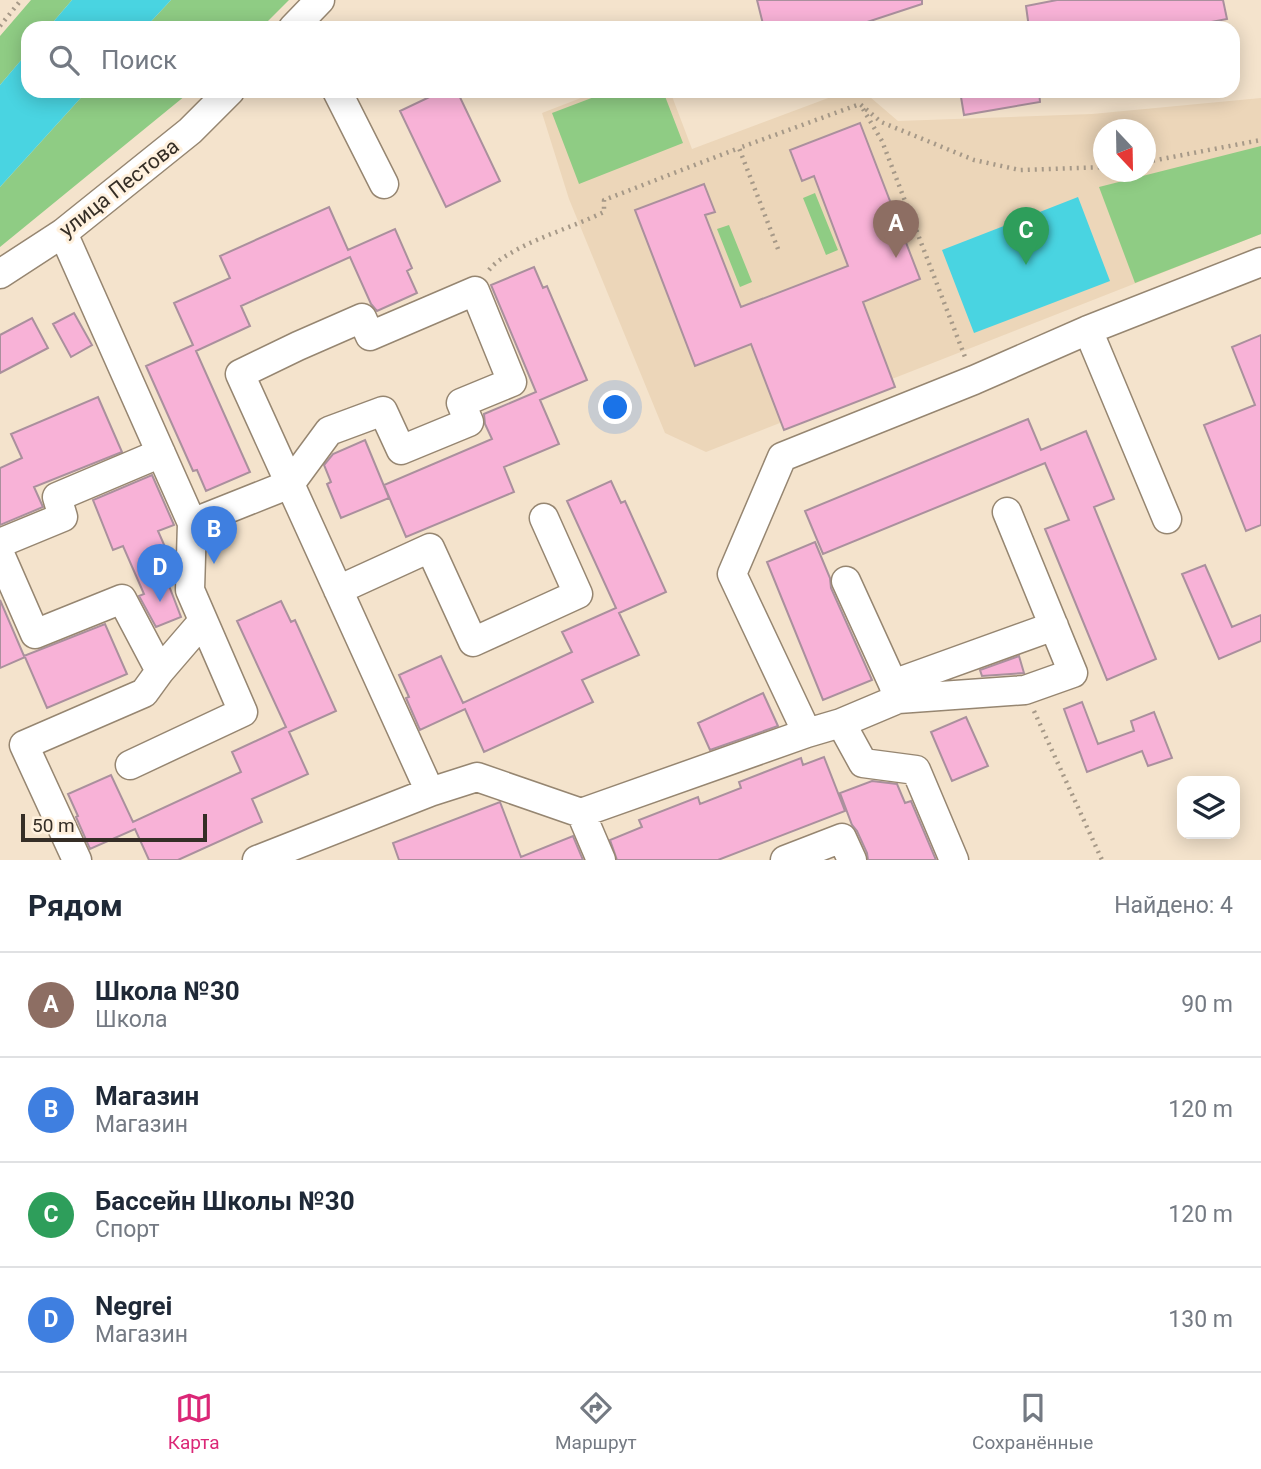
<!DOCTYPE html>
<html lang="ru">
<meta charset="utf-8">
<style>
body{margin:0;font-family:Roboto,sans-serif;background:#f2f2f3;color:#1f2937}
.controls{position:absolute;right:21px;bottom:21px;display:grid;overflow:hidden;border-radius:14px;box-shadow:0 4px 18px #0003}
.controls button{width:63px;height:63px;display:grid;place-items:center;padding:0;border:0;border-bottom:2px solid #e0e1e3;background:#fff;color:#1f2937;font:35px sans-serif}
.compass{position:absolute;left:1093px;top:119px;width:63px;height:63px;border-radius:50%;background:#fff;box-shadow:0 4px 18px #0003;rotate:158deg}
.scale{position:absolute;left:21px;bottom:18px;width:186px;box-sizing:border-box;padding-left:7px;border:4px solid #352e26;border-top:0;font-size:19px;line-height:24px;white-space:nowrap;color:#352e26;-webkit-text-stroke:5px #fff1de;paint-order:stroke}
.you{position:absolute;left:616px;top:408px;width:24px;height:24px;margin:-18px;border:5px solid #fff;border-radius:50%;background:#1a73e8;box-shadow:0 0 0 10px #1a73e833}
.badge{display:grid;place-items:center;width:46px;height:46px;border-radius:50%;background:#db2777;color:#fff;font-size:23px;font-weight:700}
.pin{position:absolute;translate:-50% -58px;filter:drop-shadow(0 2px 4px #0008)}
.pin::after{content:'';position:absolute;top:37px;width:24px;height:21px;background:inherit;clip-path:polygon(0 0,100% 0,50% 100%)}
.list{margin:0;padding:0;list-style:none}
h2{display:flex;justify-content:space-between;align-items:center;height:91px;margin:0;padding:0 28px;font-size:30px}
h2 small{font-size:23px;font-weight:400;color:#747a83}
.list li{display:grid;grid-template-columns:46px 1fr auto;gap:21px;align-items:center;box-sizing:border-box;height:105px;padding:0 28px;border-top:2px solid #e0e1e3}
.list b{display:block;font-size:26px;white-space:nowrap}
.list p{margin:0;font-size:23px;white-space:nowrap;color:#747a83}
.list em{font-size:23px;font-style:normal;color:#747a83}
.icon{flex:none;width:38px;height:38px;fill:none;stroke:currentColor;stroke-width:2;stroke-linecap:round;stroke-linejoin:round}
.map{position:relative;flex:none;width:1261px;height:860px;overflow:hidden}
.search{position:absolute;background:#fff;box-shadow:0 4px 18px #0003;left:21px;right:21px;top:21px;height:77px;display:flex;align-items:center;gap:18px;box-sizing:border-box;padding:0 24px;border-radius:21px;color:#747a83;font-size:26px}
.sheet{height:511px;background:#fff}
nav{display:flex;justify-content:space-around;align-items:center;box-sizing:border-box;height:98px;border-top:2px solid #e0e1e3;background:#fff;font-size:19px;color:#747a83}
nav a{display:grid;justify-items:center;gap:4px}
nav .on{color:#db2777}
.map>svg:first-child{display:block}
.built{fill:#ecd6b9;fill-rule:evenodd}
.green{fill:#8fcc84}
.water{fill:#49d4e1}
.building{fill:#f8b2d7;stroke:#aa909d;stroke-width:2}
.lines{fill:none;stroke-linecap:round;stroke-linejoin:round}
.minor-casing{stroke:#968671;stroke-width:31}
.path{stroke:#a69988;stroke-width:4.5;stroke-dasharray:2 5;stroke-linecap:butt}
.minor{stroke:#fff;stroke-width:28}
.labels{text-anchor:middle;stroke-width:6;stroke-linejoin:round;paint-order:stroke}
.street-label{font-size:21px;fill:#352e26;stroke:#fff1de}
</style>
<div class="map">
<svg width="1261" height="860" viewBox="0 0 1261 860">
<rect width="100%" height="100%" fill="#f4e3cc"/>
<path class="built" d="M599 91H670L692 149 847 91H863L898 121 1092 114 1261 98V234L706 452 665 433 569 199 542 113ZM1104 130H1146V172H1104Z"/>
<path class="green" d="M31 0H72L48 28H28V52L0 85V36Z
M171 0H289L261 28H145Z
M87 91H191L0 247V187Z
M610 91H663L683 143 579 184 552 113Z
M1261 146V234L1135 283 1099 187Z
M815 193 838 250 826 255 803 198Z
M729 225 752 282 740 287 717 229Z"/>
<path class="water" d="M72 0H171L145 28H48Z
M28 52V91H87L0 187V85Z
M1078 197 1110 281 974 333 942 250Z"/>
<path class="building" d="M757 0H922V4L849 28H764Z
M1057 0H1223L1227 19 1180 28H1029L1026 6Z
M442 91H457L500 181 446 207 400 111Z
M960 91H1039L1040 102 964 115Z
M860 123 920 279 863 302 895 387 784 430 751 344 695 366 635 210 704 184 715 212 705 215 741 307 848 266 814 176 802 181 790 150Z
M329 207 348 250 395 229 412 268 407 271 417 293 377 311 371 304 350 257 241 306 250 326 196 351 250 472 206 491 197 470 193 471 146 366 193 345 174 303 230 278 220 256Z
M534 267 543 288 547 286 587 380 540 400 559 444 504 467 514 492 406 537 384 485 492 439 485 424 484 414 536 392 491 285Z
M74 313 92 345 71 357 53 324Z
M32 318 48 348 0 373V335Z
M1261 335V525L1246 531 1204 425 1255 405 1232 347Z
M98 397 122 452 34 487 43 507 0 525V468L22 458 11 434Z
M1028 419 1041 450 1086 431 1114 499 1094 507 1156 659 1107 680 1045 529 1069 520 1045 463 823 554 805 511Z
M365 440 389 498 341 518 327 484 331 482 324 465 333 454Z
M152 475 174 525 158 531 173 565 163 570 181 617 156 627 139 596 144 594 123 546 113 550 93 500Z
M611 481 621 503 625 501 666 592 619 613 639 655 582 680 593 702 484 752 465 709 420 730 406 698 409 697 399 675 441 656 463 703 572 652 562 632 616 608 567 501Z
M815 542 830 578 831 588 872 680 823 700 767 562Z
M1205 565 1232 627 1261 615V641L1219 659 1182 574Z
M0 600 24 656 105 624 127 674 47 708 25 657 0 668Z
M281 601 291 622 295 620 336 711 289 732 308 774 252 799 262 822 178 860H149L135 829 90 849 76 817 78 816 68 794 111 775 133 822 241 772 232 752 286 727 237 621Z
M1019 656 1024 673 982 676 980 670Z
M763 693 778 726 710 750 698 723Z
M1082 702 1098 744 1134 731 1131 721 1154 712 1172 758 1148 766 1142 751 1087 772 1064 709Z
M966 717 988 766 952 781 931 732Z
M824 757 845 811 718 860H617L610 840 642 827 639 820 698 797 700 804 741 788 739 782 801 758 803 765Z
M872 781 897 784 905 803 911 801 936 860H868L867 853 857 831 852 825 840 793Z
M500 802 521 857 573 836 583 860H399L393 843Z"/>
<g class="lines">
<defs>
<path id="minor" d="M293 28 320 0
M337 91 384 184
M63 233 192 523 290 484 430 792 257 860
M0 274 63 233 190 131 230 91
M475 291 512 382 461 403 469 422 401 450 383 411 329 431 290 484 240 374 298 346 362 318 370 336Z
M1088 330 1167 519
M0 543 63 517 57 497 161 453
M0 554 35 634 122 599 160 671 203 621
M846 581 893 684 898 699 841 723 807 733 732 574 782 457 974 380 1088 330 1261 262
M338 590 430 548 473 642 578 594 544 518
M893 684 1054 626
M898 699 1025 690 1073 673 1007 512
M841 723 863 763 916 770 954 860
M130 765 243 712 190 590 192 523
M430 792 477 777 581 813 807 733
M581 813 601 860
M77 860 24 745 144 693 160 671
M785 860 842 838 852 860"/>
</defs>
<use href="#minor" class="minor-casing"/>
<path class="path" d="M0 26 21 0
M863 109 882 141 965 357
M1146 162 1261 140
M778 249 739 148 860 104 881 122 974 160 1020 170 1104 167
M489 270C496 261 506 256 516 250 544 235 575 226 604 212V200L739 148
M1034 711 1102 860"/>
<use href="#minor" class="minor"/>
</g>
<g class="labels">
<g class="street-label">
<text transform="translate(119 188) rotate(-38)" y="7">улица Пестова</text>
</g>
</g>
</svg>
<div class="controls">
<button><svg class="icon" aria-label="layers" viewBox="0 0 24 24"><path d="M12 4l9 5-9 5-9-5zM3 14l9 5 9-5"/></svg></button>
</div>
<svg class="compass" viewBox="-18 -18 36 36"><path d="M0-13l5 13h-10z" fill="#e53935"/><path d="M0 13l5-13h-10z" fill="#747a83"/></svg>
<div class="scale">50 m</div>
<div class="you"></div>
<div class="pin badge" style="left:896px;top:258px;background:#8d6e63">A</div>
<div class="pin badge" style="left:214px;top:564px;background:#3f7fe0">B</div>
<div class="pin badge" style="left:1026px;top:265px;background:#2e9e5b">C</div>
<div class="pin badge" style="left:160px;top:602px;background:#3f7fe0">D</div>
<div class="search"><svg class="icon" aria-label="search" viewBox="0 0 24 24"><circle cx="10" cy="10" r="6"/><path d="M15 15l6 6"/></svg>Поиск</div>
</div>
<section class="sheet">
<h2>Рядом<small>Найдено: 4</small></h2>
<ul class="list">
<li><span class="badge" style="background:#8d6e63">A</span><div><b>Школа №30</b><p>Школа</p></div><em>90 m</em></li>
<li><span class="badge" style="background:#3f7fe0">B</span><div><b>Магазин</b><p>Магазин</p></div><em>120 m</em></li>
<li><span class="badge" style="background:#2e9e5b">C</span><div><b>Бассейн Школы №30</b><p>Спорт</p></div><em>120 m</em></li>
<li><span class="badge" style="background:#3f7fe0">D</span><div><b>Negrei</b><p>Магазин</p></div><em>130 m</em></li>
</ul>
</section>
<nav>
<a class="on"><svg class="icon" aria-label="map" viewBox="0 0 24 24"><path d="M3 6l6-2 6 2 6-2v14l-6 2-6-2-6 2zM9 4v14M15 6v14"/></svg>Карта</a>
<a><svg class="icon" aria-label="directions" viewBox="0 0 24 24"><path d="M12 3l9 9-9 9-9-9zM9 14v-3h6M13 9l2 2-2 2"/></svg>Маршрут</a>
<a><svg class="icon" aria-label="saved" viewBox="0 0 24 24"><path d="M7 4h10v16l-5-4-5 4z"/></svg>Сохранённые</a>
</nav>
